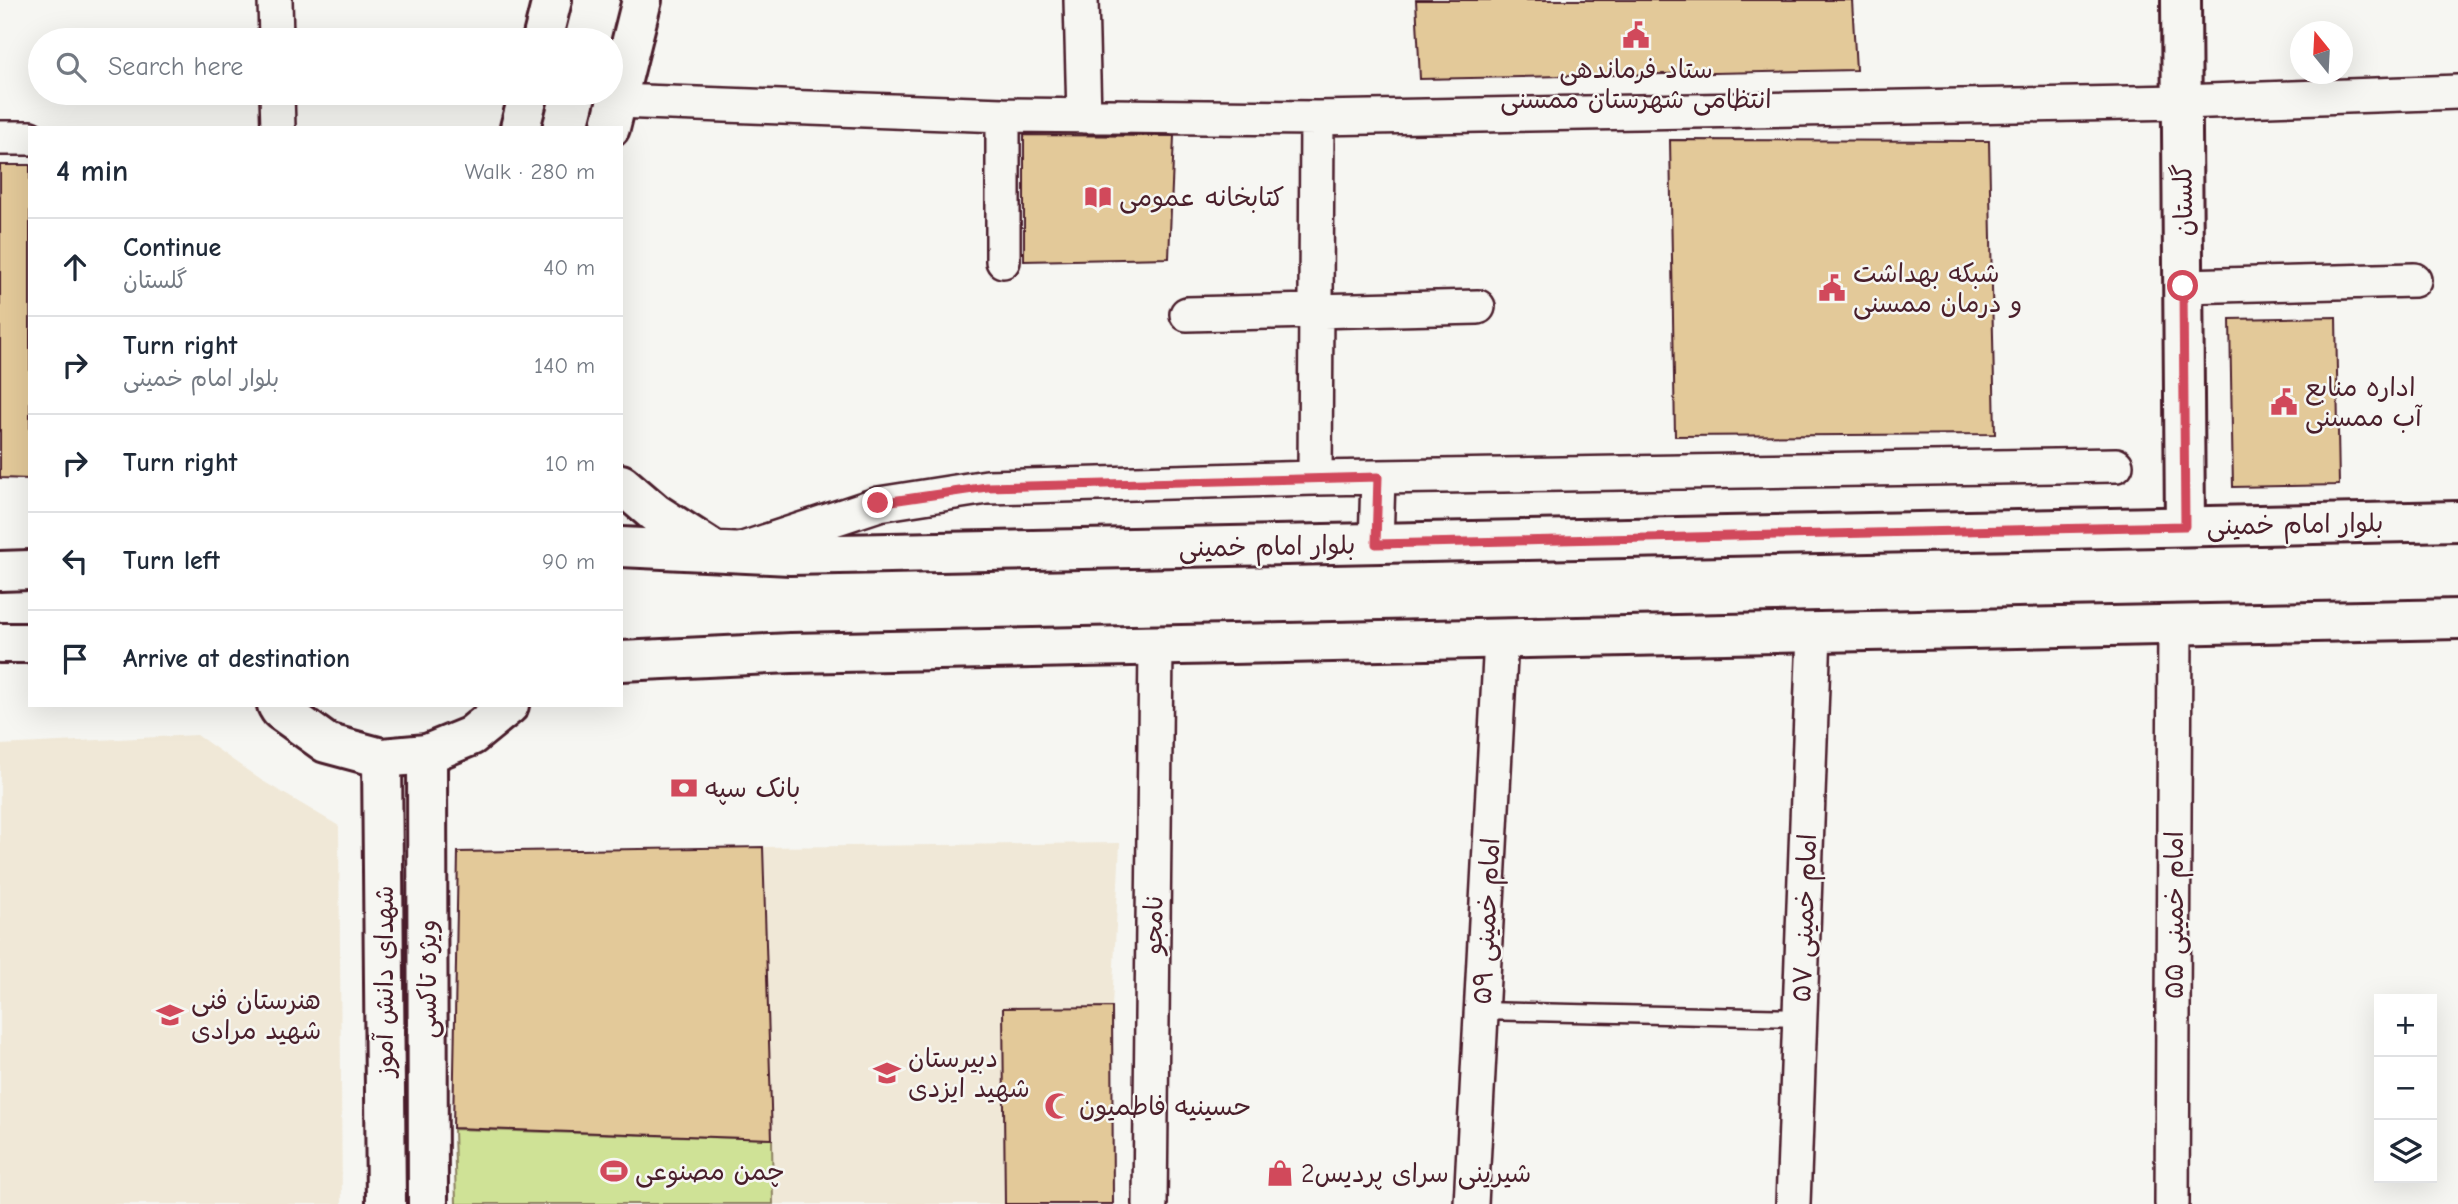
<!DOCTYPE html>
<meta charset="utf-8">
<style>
body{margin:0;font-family:"Comic Neue","Playpen Sans Arabic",sans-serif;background:#f6f6f7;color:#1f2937}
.controls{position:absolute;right:21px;bottom:21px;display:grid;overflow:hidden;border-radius:0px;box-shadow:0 7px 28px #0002}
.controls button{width:63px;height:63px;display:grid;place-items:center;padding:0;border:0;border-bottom:2px solid #e0e1e3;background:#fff;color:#1f2937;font:35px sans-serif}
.compass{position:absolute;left:2290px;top:21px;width:63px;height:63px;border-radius:50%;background:#fff;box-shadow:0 7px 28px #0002;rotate:342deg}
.stop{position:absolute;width:21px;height:21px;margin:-16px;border:5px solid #d1495b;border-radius:50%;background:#fff}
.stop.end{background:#d1495b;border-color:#fff;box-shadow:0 2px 7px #0008}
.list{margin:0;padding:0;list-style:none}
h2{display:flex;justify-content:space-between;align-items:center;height:91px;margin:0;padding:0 28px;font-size:30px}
h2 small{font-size:23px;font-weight:400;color:#747a83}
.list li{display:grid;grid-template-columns:46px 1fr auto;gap:21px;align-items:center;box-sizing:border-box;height:98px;padding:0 28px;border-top:2px solid #e0e1e3}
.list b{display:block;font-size:26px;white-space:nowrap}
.list p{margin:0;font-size:23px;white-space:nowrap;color:#747a83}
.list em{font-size:23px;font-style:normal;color:#747a83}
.icon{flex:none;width:38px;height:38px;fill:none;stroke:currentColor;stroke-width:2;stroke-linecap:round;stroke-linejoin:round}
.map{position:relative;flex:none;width:2458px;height:1204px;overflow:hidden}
.search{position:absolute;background:#fff;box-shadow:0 7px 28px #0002;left:28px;top:28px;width:595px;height:77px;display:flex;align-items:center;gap:18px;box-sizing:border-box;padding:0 24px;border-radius:38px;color:#747a83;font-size:26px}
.panel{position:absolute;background:#fff;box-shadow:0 7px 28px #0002;left:28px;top:126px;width:595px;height:581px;border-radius:0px}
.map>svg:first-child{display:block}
.built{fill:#f0e8d7}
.green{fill:#cfe296;stroke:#8c8060;stroke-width:2}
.building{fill:#e3c999;stroke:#4a1f2b;stroke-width:2}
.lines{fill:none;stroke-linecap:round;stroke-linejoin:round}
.service-casing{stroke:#4a1f2b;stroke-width:21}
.minor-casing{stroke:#4a1f2b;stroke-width:38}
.tertiary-casing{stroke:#4a1f2b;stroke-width:44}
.secondary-casing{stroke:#4a1f2b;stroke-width:44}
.primary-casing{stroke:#4a1f2b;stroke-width:44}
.service{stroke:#f6f6f2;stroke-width:16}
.minor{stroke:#f6f6f2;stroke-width:33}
.tertiary{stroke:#f6f6f2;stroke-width:38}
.secondary{stroke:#f6f6f2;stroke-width:38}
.primary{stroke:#f6f6f2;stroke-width:38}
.route{stroke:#d1495b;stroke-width:9}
.labels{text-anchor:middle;stroke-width:5;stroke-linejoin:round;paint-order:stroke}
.poi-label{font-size:26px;fill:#4a1f2b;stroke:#f6f6f2;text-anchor:start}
.street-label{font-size:26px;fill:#4a1f2b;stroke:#f6f6f2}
</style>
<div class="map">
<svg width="2458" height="1204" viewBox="0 0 2458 1204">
<rect width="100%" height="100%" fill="#f6f6f2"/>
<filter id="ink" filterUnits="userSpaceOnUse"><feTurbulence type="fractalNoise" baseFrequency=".0143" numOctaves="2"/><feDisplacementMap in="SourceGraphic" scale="14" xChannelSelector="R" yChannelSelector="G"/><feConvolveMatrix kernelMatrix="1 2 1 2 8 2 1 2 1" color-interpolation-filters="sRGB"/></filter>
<g filter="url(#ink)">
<path class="built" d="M197 735 261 780 339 826 342 1204H0V745Z
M1120 843 1112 1007 1003 1008 1005 1204H773L763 847Z"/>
<path class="green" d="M454 1129 772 1139 773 1204H456Z"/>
<path class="building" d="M1416 0H1852L1856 70 1420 79Z
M1024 135 1174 136 1169 258 1024 261Z
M1670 140 1989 141 1995 434 1675 436Z
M0 165H30V479L0 478Z
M2336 317 2339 485 2233 487 2230 319Z
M763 847 772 1139 453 1128 458 852Z
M1112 1007 1113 1204H1005L1003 1008Z"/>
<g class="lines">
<defs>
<path id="service" d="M1481 1011 1800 1018"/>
<path id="minor" d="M275 0 276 40
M1081 0 1084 116
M277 93 278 128
M616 101 1003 115 1317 118 2182 102 2458 92
M0 138H30
M1003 261V115
M2183 286 2414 280
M1187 314 1478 307
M1315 478 1317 118
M1376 545 1378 477
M740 550 879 504 987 487 1315 478 2116 465
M1150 1204 1156 646
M1471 1204 1501 639
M1793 1204 1814 632
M2172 1204 2175 625"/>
<path id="tertiary" d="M427 754 428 1204
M382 758 386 1204"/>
<path id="secondary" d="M2181 0 2185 526
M0 571 30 570
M0 643H30"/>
<path id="primary" d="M542 40 552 0
M520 128 529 93
M610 128 642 0
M621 484 655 513 711 549
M621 547 790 555 2458 521
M621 661 791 653 2458 619
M277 705 280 710 326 743 382 758 427 754 471 736 509 705"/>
</defs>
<use href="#service" class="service-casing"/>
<use href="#minor" class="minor-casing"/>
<use href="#tertiary" class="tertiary-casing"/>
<use href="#secondary" class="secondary-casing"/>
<use href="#primary" class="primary-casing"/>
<use href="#service" class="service"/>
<use href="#minor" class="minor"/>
<use href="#tertiary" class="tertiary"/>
<use href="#secondary" class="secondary"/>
<use href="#primary" class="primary"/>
</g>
</g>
<g class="lines" filter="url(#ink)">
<path class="route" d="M878 503 987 487 1378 477 1376 544 2185 526 2183 286"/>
</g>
<defs>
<symbol id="civic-bare" viewBox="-9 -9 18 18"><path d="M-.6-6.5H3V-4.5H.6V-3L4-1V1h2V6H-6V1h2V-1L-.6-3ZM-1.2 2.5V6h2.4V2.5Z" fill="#d1495b" stroke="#f6f6f2" stroke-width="2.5" paint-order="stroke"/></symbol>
<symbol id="library-bare" viewBox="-9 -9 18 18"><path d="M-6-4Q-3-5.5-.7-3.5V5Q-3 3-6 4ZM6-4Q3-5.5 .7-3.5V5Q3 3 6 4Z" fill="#d1495b" stroke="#f6f6f2" stroke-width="2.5" paint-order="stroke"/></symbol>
<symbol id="bank-bare" viewBox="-9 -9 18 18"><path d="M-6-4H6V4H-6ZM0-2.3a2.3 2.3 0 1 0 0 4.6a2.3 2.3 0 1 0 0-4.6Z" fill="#d1495b" stroke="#f6f6f2" stroke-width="2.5" paint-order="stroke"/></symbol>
<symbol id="school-bare" viewBox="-9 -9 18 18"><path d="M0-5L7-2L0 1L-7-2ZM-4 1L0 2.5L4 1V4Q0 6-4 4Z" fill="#d1495b" stroke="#f6f6f2" stroke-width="2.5" paint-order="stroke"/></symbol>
<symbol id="mosque-bare" viewBox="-9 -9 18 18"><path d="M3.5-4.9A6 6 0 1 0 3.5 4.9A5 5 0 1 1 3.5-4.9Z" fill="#d1495b" stroke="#f6f6f2" stroke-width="2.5" paint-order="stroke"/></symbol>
<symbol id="stadium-bare" viewBox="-9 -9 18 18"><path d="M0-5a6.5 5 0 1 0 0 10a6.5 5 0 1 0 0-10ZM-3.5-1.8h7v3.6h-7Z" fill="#d1495b" stroke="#f6f6f2" stroke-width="2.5" paint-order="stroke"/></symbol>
<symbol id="shop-bare" viewBox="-9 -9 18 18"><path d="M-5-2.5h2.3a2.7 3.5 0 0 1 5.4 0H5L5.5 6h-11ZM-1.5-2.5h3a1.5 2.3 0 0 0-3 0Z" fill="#d1495b" stroke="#f6f6f2" stroke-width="2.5" paint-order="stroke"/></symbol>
</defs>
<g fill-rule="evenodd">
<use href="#civic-bare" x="1617" y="16" width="38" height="38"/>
<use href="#library-bare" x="1079" y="178" width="38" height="38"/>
<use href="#civic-bare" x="1813" y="269" width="38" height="38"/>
<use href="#civic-bare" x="2265" y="383" width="38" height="38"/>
<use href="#bank-bare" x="665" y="769" width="38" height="38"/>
<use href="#school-bare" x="151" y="996" width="38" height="38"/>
<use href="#school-bare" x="868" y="1054" width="38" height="38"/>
<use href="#mosque-bare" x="1039" y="1087" width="38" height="38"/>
<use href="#stadium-bare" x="595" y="1152" width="38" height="38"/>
<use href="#shop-bare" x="1261" y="1154" width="38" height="38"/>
</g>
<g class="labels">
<g class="poi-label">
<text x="1636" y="78" text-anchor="middle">ستاد فرماندهی<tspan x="1636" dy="30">انتظامی شهرستان ممسنی</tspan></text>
<text x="1119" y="206">کتابخانه عمومی</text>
<text x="1853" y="282">شبکه بهداشت<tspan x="1853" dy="30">و درمان ممسنی</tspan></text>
<text x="2305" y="396">اداره منابع<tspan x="2305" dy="30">آب ممسنی</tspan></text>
<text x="705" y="797">بانک سپه</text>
<text x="191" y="1009">هنرستان فنی<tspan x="191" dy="30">شهید مرادی</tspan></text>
<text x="908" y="1067">دبیرستان<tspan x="908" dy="30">شهید ایزدی</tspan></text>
<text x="1079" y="1115">حسینیه فاطمیون</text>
<text x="635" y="1180">چمن مصنوعی</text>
<text x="1301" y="1182">شیرینی سرای پردیس2</text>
</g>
<g class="street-label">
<text transform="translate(2183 200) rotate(-91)" y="9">گلستان</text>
<text transform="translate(2295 524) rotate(-1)" y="9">بلوار امام خمينی</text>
<text transform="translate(1267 546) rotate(-1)" y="9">بلوار امام خمينی</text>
<text transform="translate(2174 915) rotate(-90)" y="9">امام خمينی ۵۵</text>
<text transform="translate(1804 918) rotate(-88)" y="9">امام خمينی ۵۷</text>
<text transform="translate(1486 921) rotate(-87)" y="9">امام خمينی ۵۹</text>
<text transform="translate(1153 925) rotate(-89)" y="9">نامجو</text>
<text transform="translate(427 979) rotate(-90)" y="9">ویژه تاکسی</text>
<text transform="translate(384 981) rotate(-90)" y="9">شهدای دانش آموز</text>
</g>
</g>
</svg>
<div class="controls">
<button>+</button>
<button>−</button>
<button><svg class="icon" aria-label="layers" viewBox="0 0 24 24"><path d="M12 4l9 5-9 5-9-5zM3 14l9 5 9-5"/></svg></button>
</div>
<svg class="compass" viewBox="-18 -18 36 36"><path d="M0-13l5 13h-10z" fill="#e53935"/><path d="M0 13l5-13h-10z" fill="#747a83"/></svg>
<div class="stop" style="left:2183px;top:286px"></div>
<div class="stop end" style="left:878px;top:503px"></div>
<div class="search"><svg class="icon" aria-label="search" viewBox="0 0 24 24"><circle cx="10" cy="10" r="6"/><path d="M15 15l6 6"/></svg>Search here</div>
<section class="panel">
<h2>4 min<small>Walk · 280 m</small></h2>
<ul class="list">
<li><svg class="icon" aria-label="ahead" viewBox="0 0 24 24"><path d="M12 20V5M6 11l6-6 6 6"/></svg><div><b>Continue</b><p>گلستان</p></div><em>40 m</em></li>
<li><svg class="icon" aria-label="right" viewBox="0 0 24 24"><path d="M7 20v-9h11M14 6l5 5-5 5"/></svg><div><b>Turn right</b><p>بلوار امام خمينی</p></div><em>140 m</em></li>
<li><svg class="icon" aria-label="right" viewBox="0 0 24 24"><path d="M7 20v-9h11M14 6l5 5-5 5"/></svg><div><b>Turn right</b></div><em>10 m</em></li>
<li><svg class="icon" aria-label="left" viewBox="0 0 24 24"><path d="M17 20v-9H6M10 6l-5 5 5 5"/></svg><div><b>Turn left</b></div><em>90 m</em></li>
<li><svg class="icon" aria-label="arrive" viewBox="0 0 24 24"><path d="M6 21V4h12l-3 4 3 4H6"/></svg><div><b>Arrive at destination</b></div></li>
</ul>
</section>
</div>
